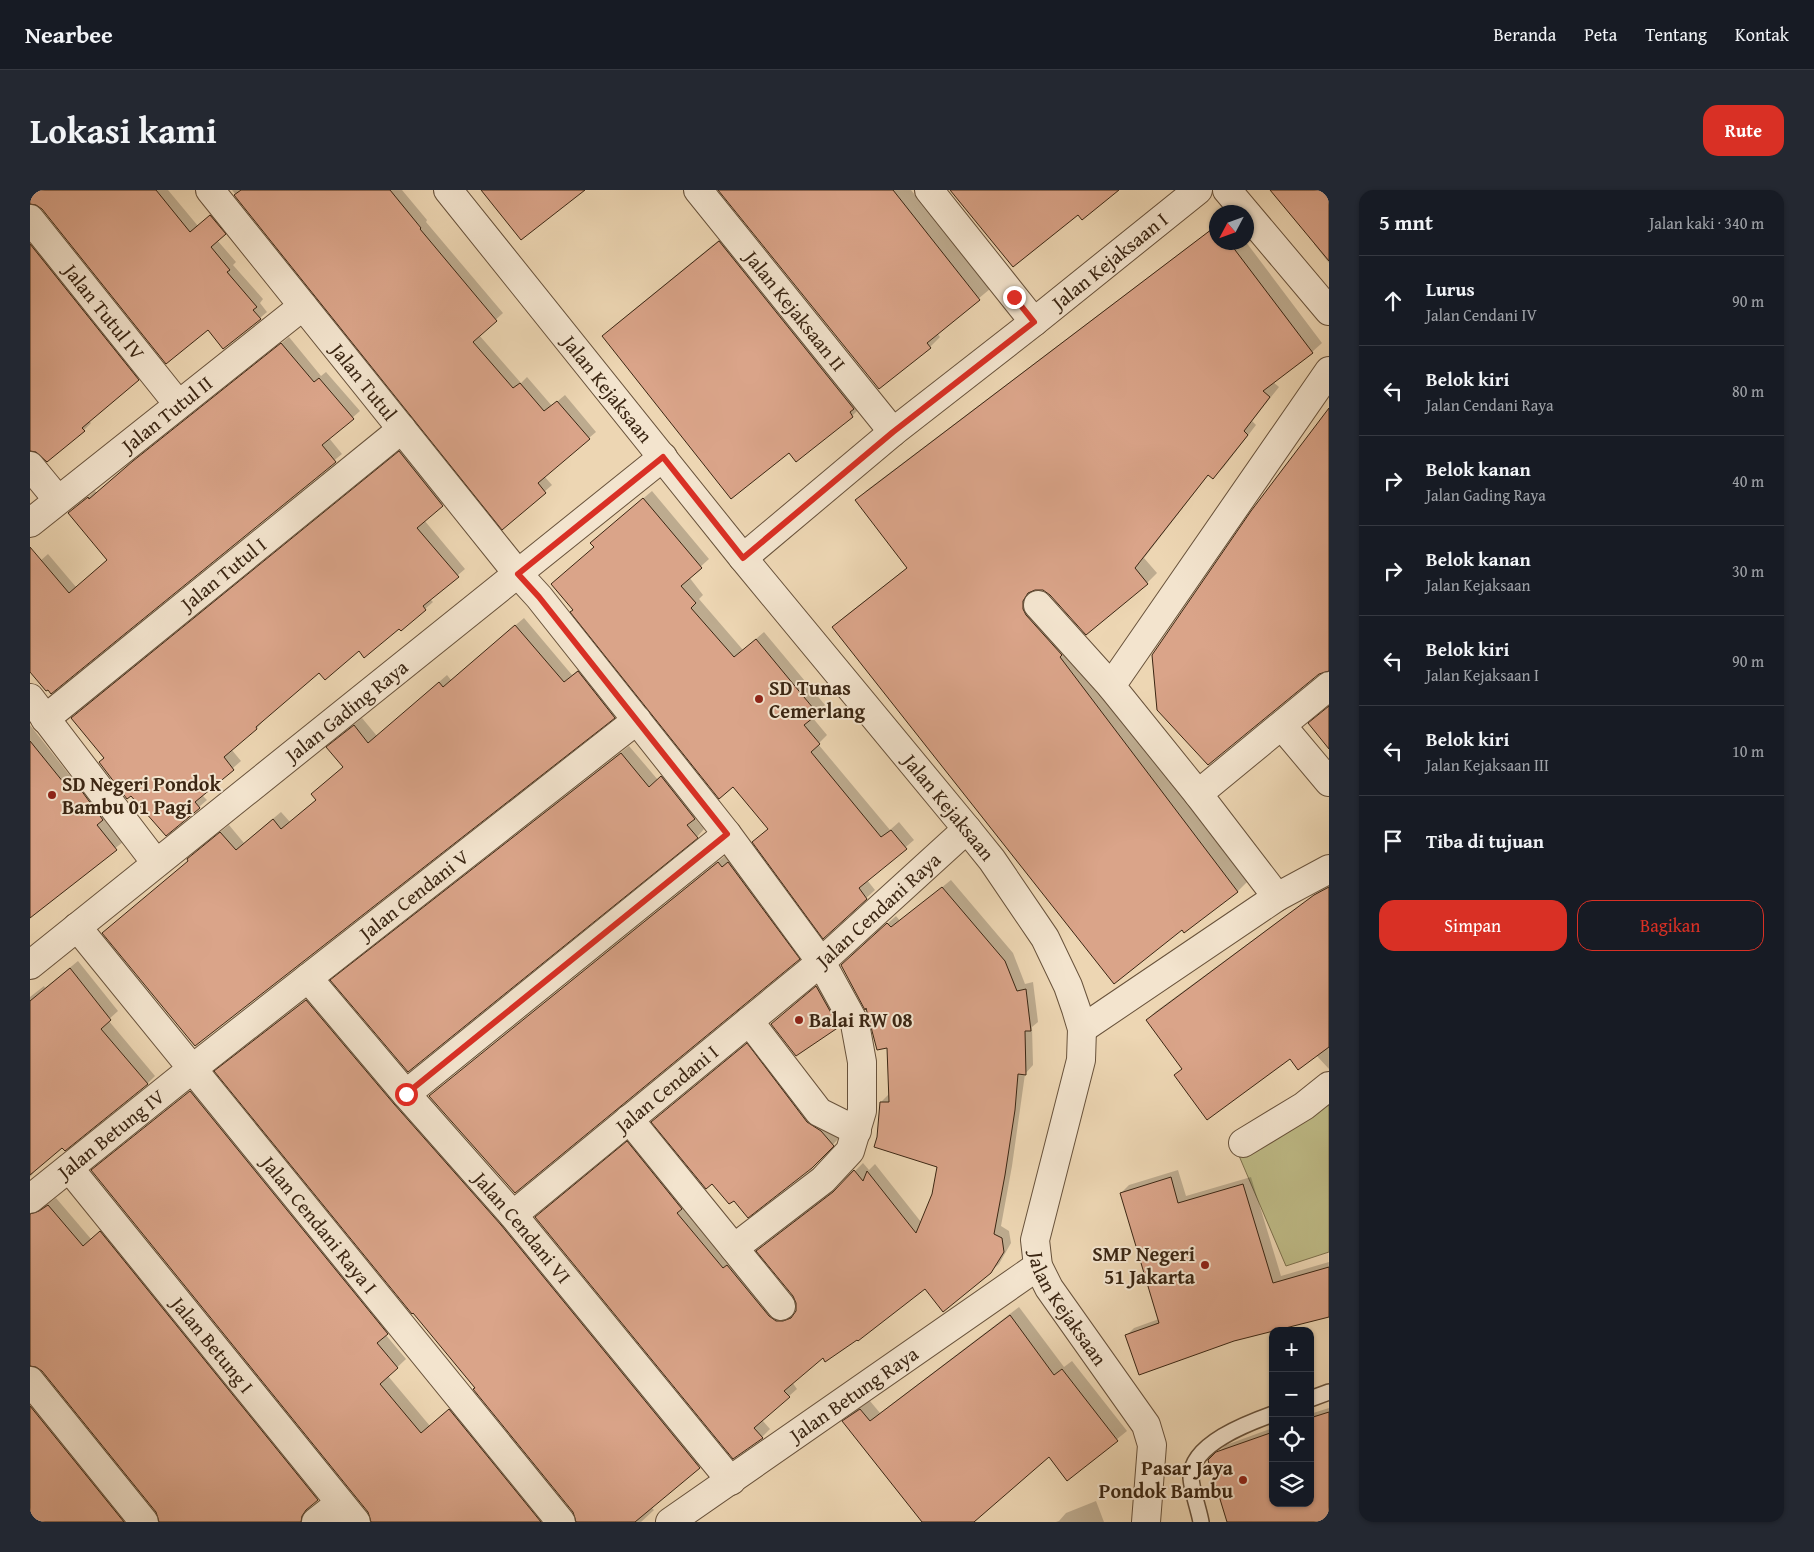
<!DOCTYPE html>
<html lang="id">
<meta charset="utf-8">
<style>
body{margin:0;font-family:"Gentium Book Plus",serif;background:#242831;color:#f1f3f6}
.controls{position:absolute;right:15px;bottom:15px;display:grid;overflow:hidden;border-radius:10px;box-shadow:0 1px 4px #0004}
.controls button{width:45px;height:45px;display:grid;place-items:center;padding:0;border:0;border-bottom:1px solid #363941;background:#171b24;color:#f1f3f6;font:25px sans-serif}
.compass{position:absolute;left:1179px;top:15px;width:45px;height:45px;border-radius:50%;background:#171b24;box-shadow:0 1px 4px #0004;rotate:229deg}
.stop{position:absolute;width:15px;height:15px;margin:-11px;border:4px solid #d93025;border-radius:50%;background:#fff}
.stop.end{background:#d93025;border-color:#fff;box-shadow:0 1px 5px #0008}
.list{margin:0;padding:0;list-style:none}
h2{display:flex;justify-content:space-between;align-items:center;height:65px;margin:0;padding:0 20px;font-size:21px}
h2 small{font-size:16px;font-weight:400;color:#9ea1a6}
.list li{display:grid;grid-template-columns:32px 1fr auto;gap:15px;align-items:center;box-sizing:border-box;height:90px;padding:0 20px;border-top:1px solid #363941}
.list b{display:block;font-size:19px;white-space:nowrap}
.list p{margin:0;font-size:16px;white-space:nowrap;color:#9ea1a6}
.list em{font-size:16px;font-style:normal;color:#9ea1a6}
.actions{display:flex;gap:10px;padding:15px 20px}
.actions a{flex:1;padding:11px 0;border:1px solid #d93025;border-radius:15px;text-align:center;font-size:18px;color:#d93025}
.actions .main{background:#d93025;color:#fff}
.icon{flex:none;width:28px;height:28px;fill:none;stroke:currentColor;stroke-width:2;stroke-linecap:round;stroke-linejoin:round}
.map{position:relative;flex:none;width:1299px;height:1332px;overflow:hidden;border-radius:15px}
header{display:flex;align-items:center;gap:30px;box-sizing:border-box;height:70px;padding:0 25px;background:#171b24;border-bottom:1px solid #363941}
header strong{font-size:24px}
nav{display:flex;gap:28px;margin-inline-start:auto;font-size:18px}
.intro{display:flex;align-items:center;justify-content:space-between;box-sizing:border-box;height:120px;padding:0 30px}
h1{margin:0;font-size:35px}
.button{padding:12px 22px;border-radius:15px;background:#d93025;color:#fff;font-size:18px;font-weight:700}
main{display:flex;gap:30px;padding:0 30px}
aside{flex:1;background:#171b24;border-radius:15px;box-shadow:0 1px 4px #0004}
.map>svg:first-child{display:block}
</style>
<header>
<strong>Nearbee</strong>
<nav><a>Beranda</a><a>Peta</a><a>Tentang</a><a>Kontak</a></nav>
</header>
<div class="intro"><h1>Lokasi kami</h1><a class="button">Rute</a></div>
<main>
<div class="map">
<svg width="1299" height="1332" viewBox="0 0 1299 1332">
<rect width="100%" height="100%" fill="#edd6b3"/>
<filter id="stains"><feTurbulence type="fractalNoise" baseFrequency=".004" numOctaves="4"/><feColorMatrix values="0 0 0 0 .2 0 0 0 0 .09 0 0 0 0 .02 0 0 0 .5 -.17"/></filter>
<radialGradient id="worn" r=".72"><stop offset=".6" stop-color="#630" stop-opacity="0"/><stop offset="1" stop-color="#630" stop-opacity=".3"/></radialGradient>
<!-- green -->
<polygon fill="#bfbc88" stroke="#7d714e" points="1299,915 1299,1062 1256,1076 1204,954"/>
<!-- shadow -->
<g fill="#0003">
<polygon points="0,0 138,0 168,36 188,19 202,37 187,50 206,72 203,75 233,109 230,113 237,122 230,128 178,138 13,18 6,13 0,12"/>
<polygon points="202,0 372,0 397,30 396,32 473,123 449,145 491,193 497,187 522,216 535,205 566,242 514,286 522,295 473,338"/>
<polygon points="690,0 881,0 960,99 907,143 910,147 900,157"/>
<polygon points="1242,0 1299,0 1299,73 1284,54 1285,52"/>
<polygon points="1186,36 1186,52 1216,52 1292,153 1282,162 1243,192 1249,197 1222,231 1226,235 1193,278 1183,287 1179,284 1114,368 1127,383 1117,393 1056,443 1020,404 1014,399 1002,400 1002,408 1217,692 1208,701 1154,741 804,437 814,427 878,377 827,310 837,300"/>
<polygon points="0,39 115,182 59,231 61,233 54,240 6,260 0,260"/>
<polygon points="700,41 833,215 822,226 766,270 759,262 574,146 585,135"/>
<polygon points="259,147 291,186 296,182 330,221 299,248 312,264 21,502 0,480 0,380 18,364 46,397 78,369 39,323 65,301 67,303 111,265"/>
<polygon points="378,255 420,307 394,330 435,379 400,409 403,412 395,419 369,437 289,482 233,529 234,530 227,538 201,559 211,571 172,605 177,610 169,617 76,567 50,520"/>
<polygon points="622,301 679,369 659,387 673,405 669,409 713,460 734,442 795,515 782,527 797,545 788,554 860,640 869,632 884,650 837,690 845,700 794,747 724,652 739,638 703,595 544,420 570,345"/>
<polygon points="494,428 542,485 556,474 592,519 584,527 166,855 159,670 166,661 199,635 214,653 251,622 260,632 287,609 291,596 314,576 306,549 332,528 347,546 417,485 421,490"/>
<polygon points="0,535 45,592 52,586 79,622 73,628 93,652 0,726"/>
<polygon points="599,556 628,590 640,580 672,620 664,627 674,639 667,647 310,783"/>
<polygon points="696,665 776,761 769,768 400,906"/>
<polygon points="921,690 983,763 995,794 1003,792 1008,832 1002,837 1003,875 995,884 982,976 971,1036 979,1041 981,1053 969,1074 960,1082 896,1097 793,1166 762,1192 767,1199 732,1230 740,1239 732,1247 703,1267 514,1019 606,945 754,1123 762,1124 767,1122 768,1113 764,1105 728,1061 736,1053 810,996 833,973 839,980 845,974 891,1032 903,1005 908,976 848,947 851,912 860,903 858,856 837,816 820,767 866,726 870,731"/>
<polygon points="1299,694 1299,879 1286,865 1261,867 1145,885 1153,878 1117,830 1125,822"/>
<polygon points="48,771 88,821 78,830 125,886 117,894 32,957 3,981 4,982 0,987 0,807 14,796 15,798"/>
<polygon points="790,794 812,833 808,836 746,830"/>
<polygon points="284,803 676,1269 621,1317 624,1320 611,1332 547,1332 544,1321 194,874"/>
<polygon points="725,846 811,946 782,977 704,1009 682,992 623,932"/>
<polygon points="169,894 365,1135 355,1144 376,1169 358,1186 400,1236 428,1212 516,1332 342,1332 339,1322 63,980"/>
<polygon points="1148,980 1156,1006 1221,987 1251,1086 1299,1072 1299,1125 1096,1146 1104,1138 1129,1129 1091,1003 1099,995"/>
<polygon points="26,1008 61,1049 79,1034 295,1301 279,1317 278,1326 281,1332 130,1332 127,1322 13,1180 6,1175 0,1175 0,1014 11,1017 19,1013"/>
<polygon points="989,1117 1034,1177 1042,1171 1097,1241 1038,1289 1020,1266 942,1332 894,1332 814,1232 822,1223 840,1211 850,1223"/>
<polygon points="0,1198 108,1332 0,1332"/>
<polygon points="1299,1218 1299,1332 1198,1332 1178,1272 1196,1255 1243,1238 1243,1313 1280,1313 1280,1224"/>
<polygon points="1066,1311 1074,1332 1026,1332 1029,1331 1036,1323"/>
</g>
<!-- building -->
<g fill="#daa489" stroke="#3b2613">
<polygon points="0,0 126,0 160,42 180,25 196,44 181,57 200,80 197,82 227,117 223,120 231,129 193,159 178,140 136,174 12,19 6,15 0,14"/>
<polygon points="211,0 360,0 391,38 390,39 467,131 443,152 483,198 490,193 514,221 527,211 560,249 508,293 516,303 472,340 204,5"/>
<polygon points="451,0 555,0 491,50"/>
<polygon points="688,0 863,0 950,110 897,153 901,158 849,199"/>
<polygon points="920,0 1089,0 1052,30 1048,25 983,77"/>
<polygon points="1240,0 1299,0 1299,71"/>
<polygon points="1186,36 1186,52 1199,52 1283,163 1233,201 1240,207 1214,241 1218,245 1183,289 1178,285 1105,378 1118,394 1056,445 1020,405 1013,400 1005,400 998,403 993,411 993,419 996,425 1032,465 1030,467 1208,702 1154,743 1152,740 1084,794 802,437 877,378 825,310"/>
<polygon points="689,51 824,219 820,222 823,227 766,272 759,263 701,309 572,146"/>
<polygon points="0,54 109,190 52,238 55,241 17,272 6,262 0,261"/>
<polygon points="251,153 284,192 289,188 324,229 292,255 306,272 21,504 18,500 16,501 0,482 0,357 39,403 77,370 38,323 58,307 59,309 103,271"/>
<polygon points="1299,218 1299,481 1289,484 1178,575 1127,520 1122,465 1221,321"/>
<polygon points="369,261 413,316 387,338 429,387 393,416 396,420 371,441 369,439 334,468 329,461 295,490 289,483 226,537 227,539 194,567 204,580 165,612 170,618 136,646 101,606 97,609 69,572 74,568 41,528"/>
<polygon points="613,308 672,378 651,396 666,413 661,418 704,467 726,449 788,524 774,535 790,554 781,562 851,647 861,640 877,659 829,698 837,709 793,749 722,652 738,639 703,597 689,609 540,422 543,420 521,394 564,357 560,353"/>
<polygon points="485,435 534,492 548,481 585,528 165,856 72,743 158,671 157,669 190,642 206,660 243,629 251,639 286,610 281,604 313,577 296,557 324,535 338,553 409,492 413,497"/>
<polygon points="1299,516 1299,559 1278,533"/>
<polygon points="0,551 38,598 45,592 73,630 67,635 87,660 0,728"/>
<polygon points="591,563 619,597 631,586 665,629 657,635 668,648 378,882 300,790"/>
<polygon points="688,672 692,677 698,672 770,769 485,1003 399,906"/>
<polygon points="912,697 975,771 987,801 996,799 1001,841 995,841 996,885 988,884 985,920 975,985 964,1044 972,1048 974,1062 961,1083 913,1122 895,1099 828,1151 827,1150 795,1172 793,1168 754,1201 760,1207 724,1238 733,1248 703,1269 505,1027 597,951 652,1019 647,1023 693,1078 697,1075 739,1126 746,1131 753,1131 761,1128 766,1121 766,1113 763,1106 726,1061 803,1002 824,980 833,991 837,981 886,1043 902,1004 907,977 844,957 847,947 850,912 859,912 857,858 847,860 836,818 835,820 811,775 857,733 861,737"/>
<polygon points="1299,697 1299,857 1268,880 1260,869 1177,930 1144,885 1152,879 1116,830 1284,705"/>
<polygon points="40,778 81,830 71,839 118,894 35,961 32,958 0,985 0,811"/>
<polygon points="786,796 809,837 766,866 741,834"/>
<polygon points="276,810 364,914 471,1035 670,1278 605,1332 546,1332 543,1322 443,1199 445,1198 383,1123 382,1124 184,881"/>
<polygon points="717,853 777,932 791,941 804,956 782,978 718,1028 704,1011 699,1014 682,994 676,999 621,932"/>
<polygon points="160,901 358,1144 347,1153 368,1178 350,1194 391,1243 419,1219 511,1332 341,1332 338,1322 61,980"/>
<polygon points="1141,987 1148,1013 1213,994 1243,1093 1299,1077 1299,1127 1204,1151 1109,1185 1095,1145 1129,1133 1090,1003"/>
<polygon points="18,1015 53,1056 70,1041 288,1310 276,1320 272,1326 271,1332 129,1332 126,1322 12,1181 6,1177 0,1176 0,1024 9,1021"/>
<polygon points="980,1125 1024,1185 1032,1179 1088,1251 1037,1291 1019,1267 944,1332 892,1332 812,1231 830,1219 840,1231"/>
<polygon points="0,1216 94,1332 0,1332"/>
<polygon points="1299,1222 1299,1332 1197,1332 1178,1270 1186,1262 1243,1242 1243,1313 1280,1313 1280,1228"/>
</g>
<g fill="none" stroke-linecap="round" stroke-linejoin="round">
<!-- service casing -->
<g stroke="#68523b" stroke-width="18">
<g id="service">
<polyline points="1280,1209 1299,1202"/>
<path d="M 1171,1332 C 1169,1320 1161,1298 1161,1287 C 1161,1254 1218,1233 1243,1224"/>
</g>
</g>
<!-- minor casing -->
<g stroke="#68523b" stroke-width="30">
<g id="minor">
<path id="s1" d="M 180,0 L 488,384 L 509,407 L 697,644 L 791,772 L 825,834 L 832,872 L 832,921 L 820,961 L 793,990 L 704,1058"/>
<path id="s2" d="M 668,0 L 863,242"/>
<polyline points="899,0 1004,132"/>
<polyline points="1197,0 1299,121"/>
<path id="s3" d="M 0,29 L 148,214"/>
<polyline points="0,276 28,310"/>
<path id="s4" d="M 0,333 L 273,116"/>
<path id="s5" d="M 713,368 L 863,242 L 1004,132 L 1168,0"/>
<polyline points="1008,415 1081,496"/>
<polyline points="0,508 126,673"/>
<path id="s6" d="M 15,529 L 372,239"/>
<polyline points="1252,536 1299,592"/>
<polyline points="1168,604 1299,496"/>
<polyline points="1247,707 1168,604 1081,496 1299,181"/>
<path id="s7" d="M 47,737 L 531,1332"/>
<path id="s8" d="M 0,775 L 633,267"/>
<path id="s9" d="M 278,788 L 376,904 L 483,1025 L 701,1291"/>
<polyline points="719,831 789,922 827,941"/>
<polyline points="1052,839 1247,707 1299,679"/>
<polyline points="376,904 697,644"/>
<polyline points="599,929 751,1116"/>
<polyline points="1213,953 1274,916 1299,896"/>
<path id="s10" d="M 39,978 L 326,1332"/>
<path id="s11" d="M 0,1009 L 162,879 L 607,530"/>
<path id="s12" d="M 483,1025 L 791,772 L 937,639"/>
<polyline points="0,1191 114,1332"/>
<polyline points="286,1332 310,1313"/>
<path id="s13" d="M 640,1332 L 1008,1076"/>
</g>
</g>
<!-- tertiary casing -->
<g stroke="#68523b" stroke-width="30">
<g id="tertiary">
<path id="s14" d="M 418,0 L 713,368 L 937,639 L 962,670 L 1015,748 L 1038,796 L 1046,819 L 1052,839 L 1051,870 L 1005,1050 L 1008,1076 L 1019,1098 L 1116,1235 L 1122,1255 L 1116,1332"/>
</g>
</g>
<!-- service -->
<use href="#service" stroke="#f3e4ce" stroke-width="15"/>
<!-- minor -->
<use href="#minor" stroke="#f3e4ce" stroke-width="28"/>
<!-- tertiary -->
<use href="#tertiary" stroke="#f3e4ce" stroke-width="28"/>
</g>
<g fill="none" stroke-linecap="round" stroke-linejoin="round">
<!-- route -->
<polyline stroke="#d93025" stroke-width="6" points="376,904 697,644 509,407 488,384 633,267 713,368 863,242 1004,132 984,107"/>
</g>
<!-- markers -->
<g fill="#8f2418" stroke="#f3e4ce" stroke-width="2">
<circle cx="729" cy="509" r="5"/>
<circle cx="22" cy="605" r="5"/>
<circle cx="769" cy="830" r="5"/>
<circle cx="1175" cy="1075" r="5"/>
<circle cx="1213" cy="1290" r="5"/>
</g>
<g text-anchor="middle" stroke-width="4" stroke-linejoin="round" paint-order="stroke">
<!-- street labels -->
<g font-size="20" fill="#3b2613" stroke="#f3e4ce">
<text dy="7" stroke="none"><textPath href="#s5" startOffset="472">Jalan Kejaksaan I</textPath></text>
<text dy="7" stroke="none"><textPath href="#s2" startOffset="155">Jalan Kejaksaan II</textPath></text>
<text dy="7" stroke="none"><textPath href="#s3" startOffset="119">Jalan Tutul IV</textPath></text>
<text dy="7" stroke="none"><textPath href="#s1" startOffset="246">Jalan Tutul</textPath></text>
<text dy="7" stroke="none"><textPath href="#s14" startOffset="255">Jalan Kejaksaan</textPath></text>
<text dy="7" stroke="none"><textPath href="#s4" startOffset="175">Jalan Tutul II</textPath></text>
<text dy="7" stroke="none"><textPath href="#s6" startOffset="230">Jalan Tutul I</textPath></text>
<text dy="7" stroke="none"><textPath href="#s8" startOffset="406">Jalan Gading Raya</textPath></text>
<text dy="7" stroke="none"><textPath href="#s14" startOffset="795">Jalan Kejaksaan</textPath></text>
<text dy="7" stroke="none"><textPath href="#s11" startOffset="490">Jalan Cendani V</textPath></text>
<text dy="7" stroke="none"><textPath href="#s12" startOffset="476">Jalan Cendani Raya</textPath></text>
<text dy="7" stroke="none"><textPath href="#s12" startOffset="199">Jalan Cendani I</textPath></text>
<text dy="7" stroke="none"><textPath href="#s11" startOffset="104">Jalan Betung IV</textPath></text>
<text dy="7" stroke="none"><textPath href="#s7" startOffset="384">Jalan Cendani Raya I</textPath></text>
<text dy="7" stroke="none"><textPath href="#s9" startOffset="329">Jalan Cendani VI</textPath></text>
<text dy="7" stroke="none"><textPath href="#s14" startOffset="1350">Jalan Kejaksaan</textPath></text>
<text dy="7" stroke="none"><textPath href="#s10" startOffset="228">Jalan Betung I</textPath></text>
<text dy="7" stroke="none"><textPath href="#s13" startOffset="224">Jalan Betung Raya</textPath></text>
</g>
<!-- poi labels -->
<g font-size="20" font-weight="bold" fill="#3b2613" stroke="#f3e4ce" text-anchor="start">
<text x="739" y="505">SD Tunas<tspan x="739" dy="23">Cemerlang</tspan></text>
<text x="32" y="601">SD Negeri Pondok<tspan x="32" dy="23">Bambu 01 Pagi</tspan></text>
<text x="779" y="837">Balai RW 08</text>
<text x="1165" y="1071" text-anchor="end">SMP Negeri<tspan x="1165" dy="23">51 Jakarta</tspan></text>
<text x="1203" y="1285" text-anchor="end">Pasar Jaya<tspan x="1203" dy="23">Pondok Bambu</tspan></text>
</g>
</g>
<rect width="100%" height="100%" filter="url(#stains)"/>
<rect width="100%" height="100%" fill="url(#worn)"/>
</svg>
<div class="controls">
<button>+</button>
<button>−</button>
<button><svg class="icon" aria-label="locate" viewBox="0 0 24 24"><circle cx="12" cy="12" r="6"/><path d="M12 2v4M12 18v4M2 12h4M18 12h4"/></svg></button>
<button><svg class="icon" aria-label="layers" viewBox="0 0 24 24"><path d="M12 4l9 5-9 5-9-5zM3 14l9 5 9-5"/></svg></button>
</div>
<svg class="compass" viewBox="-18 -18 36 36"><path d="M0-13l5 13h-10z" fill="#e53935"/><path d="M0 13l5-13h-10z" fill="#9ea1a6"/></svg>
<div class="stop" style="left:376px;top:904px"></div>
<div class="stop end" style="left:984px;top:107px"></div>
</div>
<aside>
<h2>5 mnt<small>Jalan kaki · 340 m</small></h2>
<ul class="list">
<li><svg class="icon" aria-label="ahead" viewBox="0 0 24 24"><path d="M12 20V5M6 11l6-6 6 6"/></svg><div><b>Lurus</b><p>Jalan Cendani IV</p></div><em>90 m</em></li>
<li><svg class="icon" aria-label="left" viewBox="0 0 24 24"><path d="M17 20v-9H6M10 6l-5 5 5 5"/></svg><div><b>Belok kiri</b><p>Jalan Cendani Raya</p></div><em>80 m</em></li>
<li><svg class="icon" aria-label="right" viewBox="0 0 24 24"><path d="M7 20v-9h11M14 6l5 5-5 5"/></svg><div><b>Belok kanan</b><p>Jalan Gading Raya</p></div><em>40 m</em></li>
<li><svg class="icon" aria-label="right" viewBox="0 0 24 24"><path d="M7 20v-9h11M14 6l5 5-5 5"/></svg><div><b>Belok kanan</b><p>Jalan Kejaksaan</p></div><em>30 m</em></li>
<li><svg class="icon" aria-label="left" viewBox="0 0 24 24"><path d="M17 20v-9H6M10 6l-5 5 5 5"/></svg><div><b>Belok kiri</b><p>Jalan Kejaksaan I</p></div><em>90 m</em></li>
<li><svg class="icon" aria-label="left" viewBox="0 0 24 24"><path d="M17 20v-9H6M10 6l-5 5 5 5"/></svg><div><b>Belok kiri</b><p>Jalan Kejaksaan III</p></div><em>10 m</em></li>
<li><svg class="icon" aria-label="arrive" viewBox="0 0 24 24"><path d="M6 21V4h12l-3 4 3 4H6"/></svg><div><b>Tiba di tujuan</b></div></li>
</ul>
<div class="actions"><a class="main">Simpan</a><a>Bagikan</a></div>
</aside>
</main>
